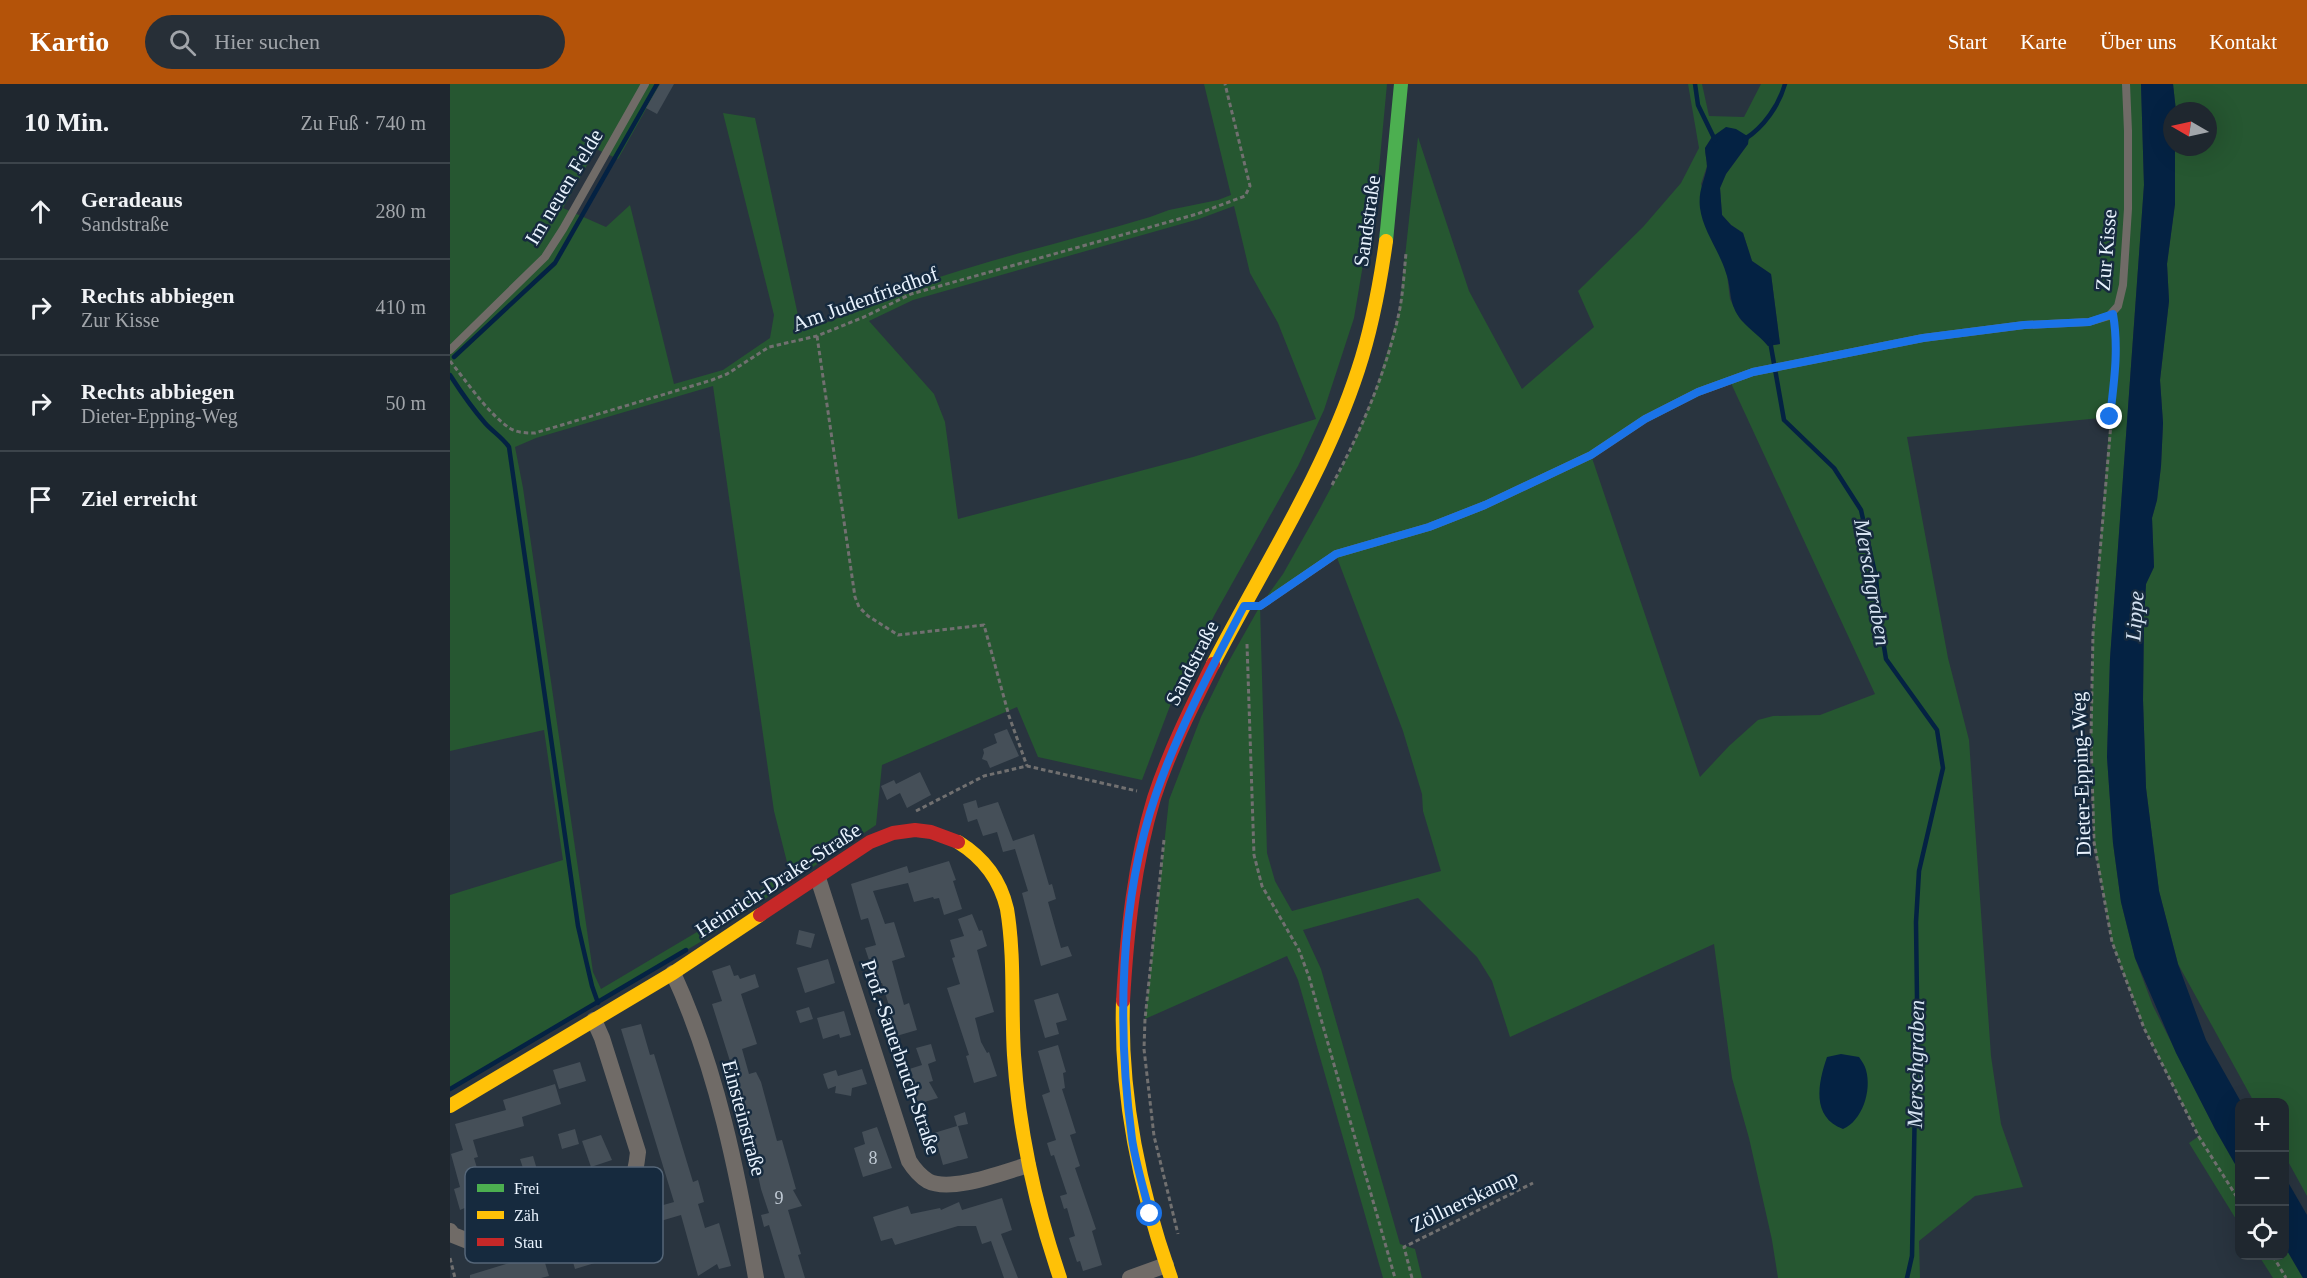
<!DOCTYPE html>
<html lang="de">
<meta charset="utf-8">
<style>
body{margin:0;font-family:"Times New Roman",serif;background:#272f37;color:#f1f3f6}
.controls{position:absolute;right:18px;bottom:18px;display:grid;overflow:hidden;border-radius:12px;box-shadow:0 6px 24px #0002}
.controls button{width:54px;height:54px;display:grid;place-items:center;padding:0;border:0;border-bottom:2px solid #3c444b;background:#1f272f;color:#f1f3f6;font:30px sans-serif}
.compass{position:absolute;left:1713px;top:18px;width:54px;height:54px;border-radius:50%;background:#1f272f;box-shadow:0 6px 24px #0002;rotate:279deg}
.stop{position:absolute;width:18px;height:18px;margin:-14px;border:4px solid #1a73e8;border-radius:50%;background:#fff}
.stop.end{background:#1a73e8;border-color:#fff;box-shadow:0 2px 6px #0008}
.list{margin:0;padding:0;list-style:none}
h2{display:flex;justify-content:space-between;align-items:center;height:78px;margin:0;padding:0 24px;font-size:26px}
h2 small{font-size:20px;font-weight:400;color:#a1a5aa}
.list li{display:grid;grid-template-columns:39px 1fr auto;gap:18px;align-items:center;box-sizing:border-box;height:96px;padding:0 24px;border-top:2px solid #3c444b}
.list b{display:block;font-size:22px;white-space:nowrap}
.list p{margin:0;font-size:20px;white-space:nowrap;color:#a1a5aa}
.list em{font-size:20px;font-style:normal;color:#a1a5aa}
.icon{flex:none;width:33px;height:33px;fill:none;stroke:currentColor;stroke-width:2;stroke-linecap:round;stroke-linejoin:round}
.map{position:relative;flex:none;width:1857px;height:1194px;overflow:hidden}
header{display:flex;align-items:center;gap:36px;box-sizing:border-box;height:84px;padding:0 30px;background:#b45309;color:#fff}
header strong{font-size:28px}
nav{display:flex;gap:33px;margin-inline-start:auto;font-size:21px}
.search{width:420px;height:54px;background:#272f37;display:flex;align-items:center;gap:15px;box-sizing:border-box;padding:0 21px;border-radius:33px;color:#a1a5aa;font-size:22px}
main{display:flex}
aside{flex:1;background:#1f272f}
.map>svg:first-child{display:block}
</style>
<header>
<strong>Kartio</strong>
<div class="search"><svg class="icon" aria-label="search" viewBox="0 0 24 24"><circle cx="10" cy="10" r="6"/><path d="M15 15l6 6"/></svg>Hier suchen</div>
<nav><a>Start</a><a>Karte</a><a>Über uns</a><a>Kontakt</a></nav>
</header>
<main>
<aside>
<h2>10 Min.<small>Zu Fuß · 740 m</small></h2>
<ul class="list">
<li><svg class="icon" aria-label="ahead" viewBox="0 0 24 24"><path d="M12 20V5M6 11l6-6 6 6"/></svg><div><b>Geradeaus</b><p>Sandstraße</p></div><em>280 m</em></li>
<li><svg class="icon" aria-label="right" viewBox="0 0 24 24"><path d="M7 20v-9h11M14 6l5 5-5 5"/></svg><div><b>Rechts abbiegen</b><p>Zur Kisse</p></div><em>410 m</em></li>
<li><svg class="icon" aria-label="right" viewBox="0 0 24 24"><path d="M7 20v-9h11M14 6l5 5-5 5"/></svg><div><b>Rechts abbiegen</b><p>Dieter-Epping-Weg</p></div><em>50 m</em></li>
<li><svg class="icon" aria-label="arrive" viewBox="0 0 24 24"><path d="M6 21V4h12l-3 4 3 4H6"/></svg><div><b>Ziel erreicht</b></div></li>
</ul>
</aside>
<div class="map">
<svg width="1857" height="1194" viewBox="0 0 1857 1194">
<rect width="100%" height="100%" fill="#29343f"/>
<!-- green -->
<g fill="#265731" fill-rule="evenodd">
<path d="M 0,0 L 210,0 L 168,75 L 146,65 L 113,124 L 156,143 L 180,121 L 224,300 L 273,286 L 320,254 L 324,231 L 273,29 L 305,34 L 351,245 C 390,238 422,217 458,204 C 537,175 620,157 700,133 L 719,126 L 768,116 L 781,111 L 754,0 L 937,0 L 929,85 L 904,234 L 874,326 L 848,382 L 765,530 L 726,606 L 692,696 L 588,673 L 567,623 L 432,681 L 426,741 L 252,857 L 0,1005 L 0,811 L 113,776 L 94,646 L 0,667 ZM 784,122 L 800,189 L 828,239 L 866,335 L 743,373 L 508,435 L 495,338 L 484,310 L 419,237 L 463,216 L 749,135 ZM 263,302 L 324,727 L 339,786 L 247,848 L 151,905 L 143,888 L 73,404 L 65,363 L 86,354 Z"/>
<path d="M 1238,0 L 1252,0 L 1259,32 L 1294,33 L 1311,0 L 1691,0 L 1694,101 L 1660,575 L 1657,673 L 1663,759 L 1671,818 L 1685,874 L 1703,922 L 1765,1045 L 1789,1087 L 1789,1140 L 1739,1059 L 1749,1052 L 1694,944 L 1662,858 L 1644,758 L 1641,653 L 1643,550 L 1660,333 L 1457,353 L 1498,574 L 1519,656 L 1541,972 L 1551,1040 L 1573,1103 L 1525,1112 L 1469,1157 L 1470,1194 L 1328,1194 L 1322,1156 L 1299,1054 L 1282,994 L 1264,860 L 1060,953 L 1042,897 L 1027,873 L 968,814 L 853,846 L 871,885 L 950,1160 L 965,1165 L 972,1194 L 933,1194 L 848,896 L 837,872 L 695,935 L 719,716 L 751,633 L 775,584 L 810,522 L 833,490 L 869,426 L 900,368 L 926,305 L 949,228 L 968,53 L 1019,207 L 1072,305 L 1144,243 L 1128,207 L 1193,143 L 1231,99 L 1249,64 ZM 1262,53 L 1298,60 L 1276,90 L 1270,104 L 1272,131 L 1281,141 L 1293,149 L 1302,177 L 1321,190 L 1330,260 L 1318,262 L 1309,251 L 1290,235 L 1280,215 L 1277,191 L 1251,100 L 1257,82 L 1255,64 ZM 1280,297 L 1425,610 L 1370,631 L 1323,632 L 1308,636 L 1279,662 L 1250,693 L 1141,371 L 1248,308 ZM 886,471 L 953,647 L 972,710 L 973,727 L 991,787 L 842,827 L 825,797 L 817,769 L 810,522 Z"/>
<polygon points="1723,0 1857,0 1857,1112 1835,1072 1834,1018 1804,1018 1728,880 1709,807 1696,704 1693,616 1694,532 1696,500 1704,483 1702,434 1707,416 1711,382 1713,339 1710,296 1719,217 1717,180 1725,120 1725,63 1758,63 1758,27 1726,27"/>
<polygon points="1835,1163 1853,1194 1823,1194 1809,1172 1834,1172"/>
</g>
<!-- water -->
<g fill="#042243">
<polygon points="1691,0 1723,0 1726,27 1722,27 1722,63 1725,63 1725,120 1717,180 1719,217 1710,296 1713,339 1711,382 1707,416 1702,434 1704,483 1696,500 1694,532 1693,616 1696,704 1709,807 1728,880 1756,956 1791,1018 1789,1087 1765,1045 1726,969 1685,874 1671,818 1663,759 1657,673 1660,575 1694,101"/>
<path d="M 1276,43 L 1286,45 L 1299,53 L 1298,60 L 1276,90 L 1270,104 L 1272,131 L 1281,141 L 1293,149 L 1302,177 L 1321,190 L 1330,260 L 1318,262 C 1309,251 1296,243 1289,233 C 1278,217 1282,205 1276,189 C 1269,166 1253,147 1250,124 C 1248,107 1254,98 1257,83 C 1257,77 1255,70 1255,64 L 1262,53 Z"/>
<path d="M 1391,970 L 1409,973 C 1412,977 1415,982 1416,986 C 1422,1007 1412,1037 1393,1045 C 1361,1033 1368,999 1377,973 Z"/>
<polygon points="1835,1093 1857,1131 1857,1194 1853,1194 1835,1163"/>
</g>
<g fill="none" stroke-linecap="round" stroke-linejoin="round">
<!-- stream -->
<g stroke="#042243" stroke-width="4.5">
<polyline points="1245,0 1248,21 1265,56"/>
<path d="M 1295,55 C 1314,43 1329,21 1335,0"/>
<polyline points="1320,257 1334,336 1384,384 1411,426 1426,494 1430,538 1436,575 1487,646 1493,684 1469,787 1466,838 1467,915 1462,1172 1457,1194"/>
<polyline points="4,273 105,179 207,0"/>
<path d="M 0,291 C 11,308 22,324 35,339 C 43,348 52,353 59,363 L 128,842 L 142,902 L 148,919"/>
<polyline points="0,1005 236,866"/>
</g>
</g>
<!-- building -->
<g fill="#454f58">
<polygon points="210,0 224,0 207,30 196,24"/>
<polygon points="557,645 569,672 540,684 537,677 532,675 534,669 533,665 547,659 544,650"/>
<polygon points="470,688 481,711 457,724 450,709 437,716 431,702 444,696 446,700"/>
<polygon points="526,716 528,724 548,718 563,757 584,750 599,801 602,800 606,815 598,818 611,864 618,862 622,872 591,882 572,809 578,807 565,765 553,768 547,748 533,752 527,735 518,738 513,720"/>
<polygon points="499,777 506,796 503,797 512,825 494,831 489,814 484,815 483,813 464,818 458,799 423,807 435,840 444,838 455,873 442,877 454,921 459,919 467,946 443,953 435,927 440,925 432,899 427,900 415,864 426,861 418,834 411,836 401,800 457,782 459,789"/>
<polygon points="522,830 529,847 532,846 537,862 527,866 544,928 525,934 531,958 537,969 539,968 547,992 524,999 516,972 519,971 497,904 510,900 502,874 505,873 500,856 514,852 508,835"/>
<polygon points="349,846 365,850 361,864 346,860"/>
<polygon points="378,875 385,899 355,909 347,884"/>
<polygon points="280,881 284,892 288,891 290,895 305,890 309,903 291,910 307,960 292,965 299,990 306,988 311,998 327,1057 332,1056 346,1105 343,1106 352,1122 338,1126 351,1170 348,1171 355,1194 335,1194 319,1141 314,1143 311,1131 319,1129 311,1105 290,1009 262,920 272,917 262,887"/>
<polygon points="608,909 617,936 606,939 609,950 595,954 584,916"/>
<polygon points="359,923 363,935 350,939 346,927"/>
<polygon points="394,927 401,951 390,954 389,950 373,955 367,934"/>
<polygon points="191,940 200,971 204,970 243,1098 248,1096 254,1118 248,1120 255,1144 269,1139 281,1182 269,1185 267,1180 248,1192 231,1131 197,1141 201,1156 169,1165 171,1171 125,1185 118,1161 170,1145 169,1141 194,1133 192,1127 224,1118 171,945"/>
<polygon points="481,960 486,977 478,980 483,997 479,998 488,1014 464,1021 453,987 472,981 466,964"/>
<polygon points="608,961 616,988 613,989 615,1004 612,1005 626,1049 620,1051 630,1082 625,1084 646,1145 642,1147 652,1181 633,1187 630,1177 627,1178 619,1154 625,1152 617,1124 614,1125 610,1112 617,1110 604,1071 601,1072 597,1059 606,1056 592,1011 600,1008 588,967"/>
<polygon points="130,978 136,997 109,1005 103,986"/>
<polygon points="412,985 417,1000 402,1004 401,1012 385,1009 386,1002 378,1005 373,990 386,986 388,992"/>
<polygon points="105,1000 111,1020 72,1033 74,1042 23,1056 28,1073 24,1074 27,1084 20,1086 36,1132 24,1136 17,1123 10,1126 4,1105 10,1103 1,1070 13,1066 5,1040 56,1026 53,1016"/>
<polygon points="515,1028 518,1040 508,1042 518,1074 493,1081 484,1049 507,1042 504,1032"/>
<polygon points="427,1043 442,1084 413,1093 404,1064 415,1060 412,1048"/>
<polygon points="125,1045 129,1060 112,1065 108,1050"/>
<polygon points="151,1051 162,1076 141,1083 132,1057"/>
<polygon points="83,1072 88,1089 109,1083 117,1109 104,1114 105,1117 75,1126 65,1096 76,1093 70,1075"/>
<polygon points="552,1114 562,1146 551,1150 568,1194 554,1194 541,1157 532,1160 526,1142 508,1142 445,1161 442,1154 431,1157 423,1133 458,1122 461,1130 490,1124 491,1126 509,1118 512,1126"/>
<polygon points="92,1169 99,1192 91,1194 20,1194 20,1191"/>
</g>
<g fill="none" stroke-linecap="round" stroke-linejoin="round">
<!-- path -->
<g stroke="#717070" stroke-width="3" stroke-dasharray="4.5 3" stroke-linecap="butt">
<polyline points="1665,241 1667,269 1643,550 1641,653 1644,758 1662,858 1694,944 1749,1053 1790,1118"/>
<polyline points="367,252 405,513 409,523 418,532 448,551 534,541 559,632 577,682"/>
<path d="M 0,277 C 17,298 39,331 61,345 C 69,349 77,349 85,349 L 262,296 L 277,290 L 319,263 L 367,252 L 414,233 L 461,210 L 747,130 L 795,112 L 800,102 L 775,0"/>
<path d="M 882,401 C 911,347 936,289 949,229 C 953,210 954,189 956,169"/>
<polyline points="797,560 804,771 812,802 849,866 859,893 945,1194"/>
<polyline points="466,727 534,692 577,682 687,707"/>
<polyline points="714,756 695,935 694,965 704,1052 728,1150"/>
<polyline points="1823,1172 1836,1194"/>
<polyline points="0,1174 5,1194"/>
<polyline points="962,1194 954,1163 1083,1099"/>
</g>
<!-- lane -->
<g stroke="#706b67" stroke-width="8">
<polyline points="0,266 95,173 113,145 195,0"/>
<polyline points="797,522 810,522 886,470 979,443 1035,421 1141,371 1195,335 1248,308 1303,288 1473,254 1574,241 1639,238 1659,232 1668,222 1673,201 1678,125 1678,47 1676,0"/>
</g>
<!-- street -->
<g stroke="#706b67" stroke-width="16">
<path d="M 368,794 L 459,1077 C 464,1085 470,1092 478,1097 C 501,1109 553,1088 578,1081"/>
<path d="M 223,889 C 267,984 288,1091 306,1194"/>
<path d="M 0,1147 L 3,1151 L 18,1157 L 40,1159 L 155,1126 C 180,1110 185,1097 188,1068 L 152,954 L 144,936"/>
<polyline points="680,1194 716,1181"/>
</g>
<!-- fast -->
<polyline stroke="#4caf50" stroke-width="14" points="936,157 951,0"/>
<!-- slow -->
<g stroke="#ffc107" stroke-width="14">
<path d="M 763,580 C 813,483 874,390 908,286 C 922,244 930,200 936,157"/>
<path d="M 508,758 C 534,774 550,795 557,825 C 565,873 561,923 564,971 C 569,1048 585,1121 610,1194"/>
<path d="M 673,917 C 670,1013 689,1104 721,1194"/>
<polyline points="0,1022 223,889 310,831"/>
</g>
<!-- jam -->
<g stroke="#c62828" stroke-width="14">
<polyline points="310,831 420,758 443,749 465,746 481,748 508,758"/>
<path d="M 673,917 C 677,848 684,780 704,714 C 719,668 741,624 763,580"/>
</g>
</g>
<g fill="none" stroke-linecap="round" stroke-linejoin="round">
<!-- route -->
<path stroke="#1a73e8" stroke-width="8" d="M 700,1130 C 694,1106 686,1081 682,1055 C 667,945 669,817 706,710 C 729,644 762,583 794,522 L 810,522 L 886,470 L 979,443 L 1035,421 L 1141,371 L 1195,335 L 1248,308 L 1303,288 L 1473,254 L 1574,241 L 1639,238 L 1663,230 C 1669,265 1664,298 1660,333"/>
</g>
<g text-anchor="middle" stroke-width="5" stroke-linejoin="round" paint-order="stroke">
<!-- number labels -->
<g font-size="18" fill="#c0cad4">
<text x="423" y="1080">8</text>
<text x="329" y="1120">9</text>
</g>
<!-- street labels -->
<g font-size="21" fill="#e9f3fe" stroke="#162a3e">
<text transform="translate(114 103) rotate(-59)" y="7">Im neuen Felde</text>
<text transform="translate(917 137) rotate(-82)" y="7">Sandstraße</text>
<text transform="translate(1656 166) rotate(-85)" y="7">Zur Kisse</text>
<text transform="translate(415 215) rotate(-20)" y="7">Am Judenfriedhof</text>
<text transform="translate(742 579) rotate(-63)" y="7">Sandstraße</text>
<text transform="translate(1631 690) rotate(-92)" y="7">Dieter-Epping-Weg</text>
<text transform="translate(328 796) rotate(-33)" y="7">Heinrich-Drake-Straße</text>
<text transform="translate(451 973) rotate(71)" y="7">Prof.-Sauerbruch-Straße</text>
<text transform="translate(294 1034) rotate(75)" y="7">Einsteinstraße</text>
<text transform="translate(1014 1117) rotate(-26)" y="7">Zöllnerskamp</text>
</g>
<!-- water labels -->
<g font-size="22" font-style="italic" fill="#d5e2f1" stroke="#162a3e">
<text transform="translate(1423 498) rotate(80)" y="8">Merschgraben</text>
<text transform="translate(1684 532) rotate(-86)" y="8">Lippe</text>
<text transform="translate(1465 980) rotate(-89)" y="8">Merschgraben</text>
</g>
</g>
<!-- legend -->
<rect x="15" y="1083" width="198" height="96" rx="9" fill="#162a3e" stroke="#556678" stroke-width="1.5"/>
<rect x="27" y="1100" width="27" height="8" fill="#4caf50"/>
<rect x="27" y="1127" width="27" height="8" fill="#ffc107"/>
<rect x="27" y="1154" width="27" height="8" fill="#c62828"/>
<g font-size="16" fill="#e9f3fe">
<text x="64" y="1110">Frei</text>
<text x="64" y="1137">Zäh</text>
<text x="64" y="1164">Stau</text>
</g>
</svg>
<div class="controls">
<button>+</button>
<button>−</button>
<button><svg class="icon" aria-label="locate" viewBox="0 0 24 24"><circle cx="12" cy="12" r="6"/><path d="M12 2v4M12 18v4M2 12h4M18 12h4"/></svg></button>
</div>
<svg class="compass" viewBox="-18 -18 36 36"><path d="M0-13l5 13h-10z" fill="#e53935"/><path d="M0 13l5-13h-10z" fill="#a1a5aa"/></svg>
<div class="stop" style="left:700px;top:1130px"></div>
<div class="stop end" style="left:1660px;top:333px"></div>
</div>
</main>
